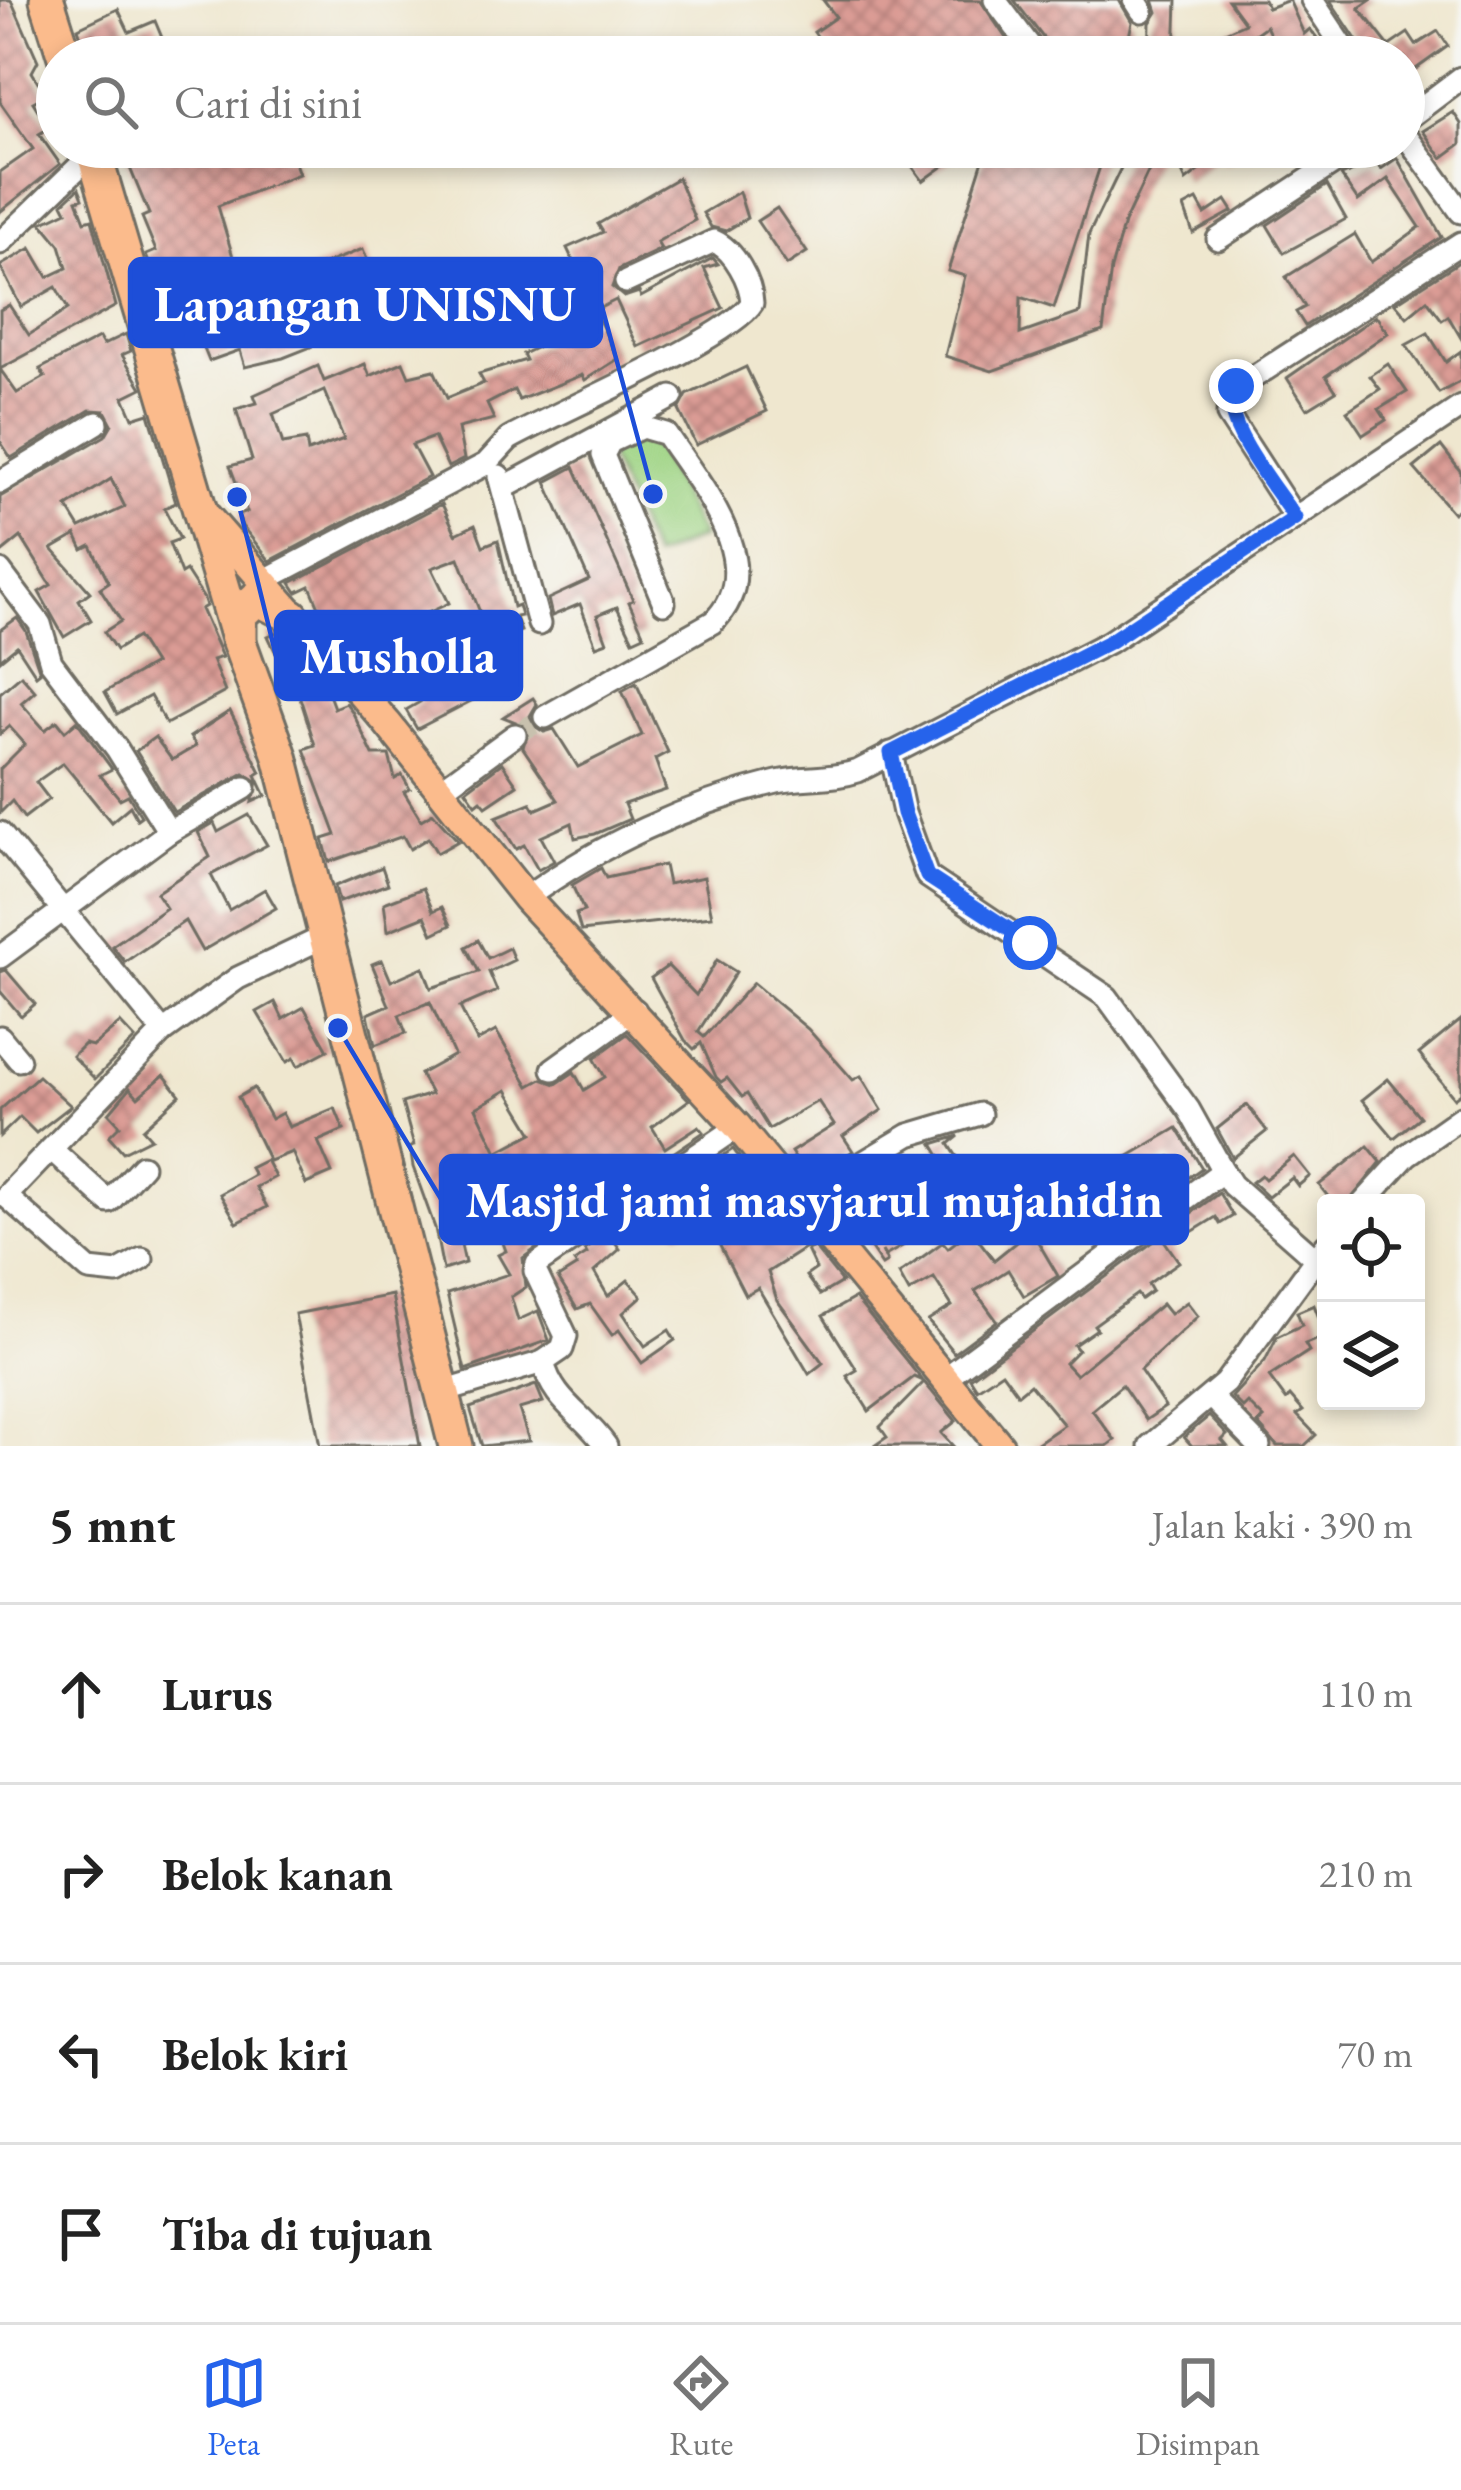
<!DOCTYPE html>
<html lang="id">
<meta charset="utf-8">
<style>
body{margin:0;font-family:"EB Garamond",serif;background:#f2f2f2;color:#222}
.controls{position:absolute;right:36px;bottom:36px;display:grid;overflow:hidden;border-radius:12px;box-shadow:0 6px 18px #0003}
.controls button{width:108px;height:108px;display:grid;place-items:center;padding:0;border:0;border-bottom:3px solid #e0e0e0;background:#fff;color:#222;font:60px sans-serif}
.stop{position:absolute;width:36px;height:36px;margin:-27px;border:9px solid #2563eb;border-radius:50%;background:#fff}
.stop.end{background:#2563eb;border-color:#fff;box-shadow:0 3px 12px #0008}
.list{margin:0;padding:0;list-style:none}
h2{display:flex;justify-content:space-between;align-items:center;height:156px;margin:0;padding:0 48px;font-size:51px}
h2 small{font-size:39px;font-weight:400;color:#767676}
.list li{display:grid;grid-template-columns:78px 1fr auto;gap:36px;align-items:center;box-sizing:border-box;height:180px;padding:0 48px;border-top:3px solid #e0e0e0}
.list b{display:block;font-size:45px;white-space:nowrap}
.list em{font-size:39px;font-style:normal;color:#767676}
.icon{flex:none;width:66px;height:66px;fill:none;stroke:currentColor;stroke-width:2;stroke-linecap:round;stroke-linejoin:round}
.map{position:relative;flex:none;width:1461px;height:1446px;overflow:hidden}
.search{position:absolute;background:#fff;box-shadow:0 6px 18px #0003;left:36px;right:36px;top:36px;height:132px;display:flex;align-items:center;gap:30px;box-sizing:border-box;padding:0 42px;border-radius:66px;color:#767676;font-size:45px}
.sheet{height:876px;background:#fff}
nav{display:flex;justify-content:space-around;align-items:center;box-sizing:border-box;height:168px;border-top:3px solid #e0e0e0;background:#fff;font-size:33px;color:#767676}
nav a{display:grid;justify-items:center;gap:6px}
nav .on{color:#2563eb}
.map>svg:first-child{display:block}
</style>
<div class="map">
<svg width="1461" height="1446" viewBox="0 0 1461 1446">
<defs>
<pattern id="building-cross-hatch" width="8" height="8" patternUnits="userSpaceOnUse" patternTransform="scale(3)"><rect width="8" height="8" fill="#db9c95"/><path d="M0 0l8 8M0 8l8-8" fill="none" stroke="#b27f7a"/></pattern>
</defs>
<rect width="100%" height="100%" fill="#f6f6f2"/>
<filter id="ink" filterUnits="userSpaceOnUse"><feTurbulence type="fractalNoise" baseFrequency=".00833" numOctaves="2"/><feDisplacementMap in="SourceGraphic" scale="24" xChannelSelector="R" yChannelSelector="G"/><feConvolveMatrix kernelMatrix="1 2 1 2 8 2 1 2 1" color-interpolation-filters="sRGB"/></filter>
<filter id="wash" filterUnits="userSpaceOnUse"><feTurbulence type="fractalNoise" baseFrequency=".004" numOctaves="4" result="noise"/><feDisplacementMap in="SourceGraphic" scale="48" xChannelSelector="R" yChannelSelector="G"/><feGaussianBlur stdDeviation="2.7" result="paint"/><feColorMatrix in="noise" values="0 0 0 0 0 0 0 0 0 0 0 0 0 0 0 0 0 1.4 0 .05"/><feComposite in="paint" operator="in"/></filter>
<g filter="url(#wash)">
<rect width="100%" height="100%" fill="#efe7cf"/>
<!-- garden -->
<polygon fill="#9fd484" stroke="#658058" stroke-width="3" points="648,429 702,537 653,558 606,451"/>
<g id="blocks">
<!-- building -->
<g fill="url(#building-cross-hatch)" fill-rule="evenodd">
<polygon points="0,0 11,0 38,61 32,72 46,95 33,102 49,128 39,134 60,164 0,212 0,172 33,149 0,102"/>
<polygon points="823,0 980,0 1016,53 832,57 814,32 836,17"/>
<polygon points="1014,0 1119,0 1132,22 1125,57 1058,57"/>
<polygon points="1153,0 1177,0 1175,57 1149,57 1150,23 1157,12"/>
<polygon points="1228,0 1264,0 1268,8 1289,0 1304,34 1310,29 1332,57 1281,57 1266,26 1241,44 1248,57 1191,57 1220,44 1216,36 1245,23"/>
<polygon points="1330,0 1371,0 1359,8 1389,46 1408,33 1416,45 1438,31 1448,46 1413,71 1404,57 1368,57"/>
<polygon points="118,9 129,32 155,21 170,57 88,57 78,28"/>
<polygon points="1453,112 1461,124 1461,144 1442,158 1423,131"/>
<polygon points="138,147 277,147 282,158 292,155 299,174 218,206 236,267 247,263 253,278 261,275 265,287 363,249 383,301 305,331 311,347 283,358 245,367 240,350 209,361 193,321 174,328 146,255 156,251 142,217 149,214 123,151"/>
<polygon points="898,147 970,147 923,181"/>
<polygon points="987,147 1071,147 1103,157 1054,308 1021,297 1020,334 1080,313 1089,234 1131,147 1160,147 1124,223 1111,269 1103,331 992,371 945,356 965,276 948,271"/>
<polygon points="1196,147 1258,147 1225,163 1220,155 1186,181 1175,157"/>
<polygon points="1397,158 1442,237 1305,326 1296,312 1305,307 1286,277 1355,234 1371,262 1420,227 1388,179 1358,201 1341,176 1375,162 1381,169"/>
<polygon points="678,178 695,220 657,242 661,249 619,269 612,287 624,297 639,292 641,297 713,258 718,264 704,268 723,308 638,347 616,300 596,310 567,248 603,232 598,224"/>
<polygon points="1327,185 1346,219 1284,253 1267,225"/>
<path d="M 79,188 L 83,198 L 77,200 L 85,221 L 92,219 L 116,306 L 0,369 L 17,393 L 45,377 L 40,369 L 99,338 L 103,345 L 126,334 L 131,351 L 122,355 L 142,388 L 124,397 L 133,418 L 149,413 L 176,503 L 164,508 L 180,539 L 169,543 L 181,574 L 186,571 L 204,599 L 206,606 L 201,609 L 222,657 L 212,660 L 225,692 L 166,724 L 150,696 L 117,714 L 105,692 L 154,664 L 137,637 L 116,650 L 104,632 L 121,621 L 100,588 L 109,582 L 91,546 L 83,550 L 76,535 L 52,549 L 90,592 L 79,600 L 91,620 L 64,637 L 39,592 L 51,585 L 21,537 L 0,554 L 0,497 L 105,436 L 112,424 L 105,411 L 90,410 L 11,458 L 0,441 L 0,310 L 9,305 L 29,335 L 68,309 L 56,287 L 21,307 L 0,266 L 31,248 L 48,277 L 67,268 L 60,245 L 42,223 L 67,211 L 63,203 ZM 111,479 L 125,507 L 80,528 L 67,507 Z"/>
<polygon points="739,192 747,218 726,231 711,227 703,213"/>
<polygon points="1197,200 1205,214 1226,200 1233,211 1193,233 1184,207"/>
<polygon points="777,208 807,252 787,265 757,221"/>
<polygon points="1459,262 1461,265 1461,338 1448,316 1442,320 1427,300 1407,317 1395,303"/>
<polygon points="1376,316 1388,333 1326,376 1336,391 1307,409 1287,378"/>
<path d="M 598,318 L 618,359 L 585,380 L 582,375 L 519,400 L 514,390 L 487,404 L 494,419 L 458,428 L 464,459 L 448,467 L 434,437 L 412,445 L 429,477 L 270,561 L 242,526 L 238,515 L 247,512 L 230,466 L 252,460 L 236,409 L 257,403 L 254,395 L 318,366 L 324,381 L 365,364 L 370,376 L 403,362 L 409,376 L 434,370 L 447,398 L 484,383 L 479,374 L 526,360 L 523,354 ZM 324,391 L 344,439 L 308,452 L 306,440 L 283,444 L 273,414 Z"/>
<polygon points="1428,333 1446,362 1461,351 1461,381 1439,393 1406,345"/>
<polygon points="1388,364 1407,392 1379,409 1386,420 1363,435 1347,411 1380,389 1370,376"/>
<polygon points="746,367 767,411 696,445 679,410 687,395"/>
<polygon points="1441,446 1461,472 1461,507 1453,513 1414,468"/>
<polygon points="574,467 633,600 629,602 644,635 633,640 617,607 597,615 607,642 596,646 580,604 552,616 548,599 589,580 546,482"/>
<path d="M 442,504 L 456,534 L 475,525 L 483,546 L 498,540 L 513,607 L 518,605 L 521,616 L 516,617 L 521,631 L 501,638 L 519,676 L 417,729 L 406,710 L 420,702 L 406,678 L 421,669 L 400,631 L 372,648 L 386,673 L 394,669 L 403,686 L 386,695 L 347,646 L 362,637 L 347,611 L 325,621 L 310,586 L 297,592 L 291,583 ZM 459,558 L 481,615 L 426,647 L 411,621 L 449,603 L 432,568 Z"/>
<polygon points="17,618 26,631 40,672 36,675 17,646 0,660 0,630"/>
<polygon points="277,632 304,655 308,669 314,667 322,676 334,708 346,703 352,711 373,755 389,755 395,779 402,775 410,789 404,792 421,820 433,813 458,841 437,853 428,838 410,849 403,836 329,862 323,839 336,835 304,749 315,745 289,663 282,666 268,636"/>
<polygon points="21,675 35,691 21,703 45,730 57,721 65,731 77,721 112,769 100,775 120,799 128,795 141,816 137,819 130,806 111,822 63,763 36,782 49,799 24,818 12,801 0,813 0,769 25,744 9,726 0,734 0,693"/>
<polygon points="636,683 668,752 655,759 666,790 624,804 630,819 595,834 575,838 572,823 541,837 554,861 538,870 524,845 516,849 496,817 531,803 535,810 558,800 523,748 528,727 503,717 533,698 537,704 530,716 533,725 544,732 554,729 578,767 642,735 622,691"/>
<polygon points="230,711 261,772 256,775 266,796 252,802 258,782 244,773 174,812 136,751 155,737 172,760 196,746 190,737"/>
<polygon points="502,763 517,785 486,806 481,800 476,804 466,790"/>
<polygon points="249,815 267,845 211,875 229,910 265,889 276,908 202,951 185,921 125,962 112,946 166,908 156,893 210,857 198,832 214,823 218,832"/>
<polygon points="664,865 668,884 704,877 712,916 581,931 576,914 584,911 572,885 601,868 606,878"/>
<polygon points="382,867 388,884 339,902 335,886"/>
<polygon points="423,888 433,911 442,907 451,925 433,934 425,916 388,931 384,903"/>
<path d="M 478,940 L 488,958 L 509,948 L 514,960 L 489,972 L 497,991 L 460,1007 L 477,1041 L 496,1031 L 529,1086 L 542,1079 L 556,1084 L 574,1072 L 584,1090 L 605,1077 L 594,1058 L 627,1034 L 689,1100 L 652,1127 L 665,1148 L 699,1126 L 704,1132 L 601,1202 L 562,1218 L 567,1226 L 523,1258 L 526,1287 L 511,1297 L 518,1320 L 538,1311 L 549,1340 L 465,1370 L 447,1294 L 509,1274 L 498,1255 L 506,1251 L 498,1229 L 461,1245 L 465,1263 L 443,1270 L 435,1228 L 413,1167 L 410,1147 L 414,1146 L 402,1103 L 431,1094 L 420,1074 L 454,1055 L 430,1002 L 399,1015 L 406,1033 L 375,1045 L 368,1014 L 389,1005 L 372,964 L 382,960 L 391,981 L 423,967 L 431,988 L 479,972 L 466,947 ZM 507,1090 L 533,1133 L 497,1152 L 476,1108 ZM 539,1171 L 554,1198 L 512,1214 L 501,1191 Z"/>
<polygon points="717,960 736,972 698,1032 704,1037 753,983 808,1029 853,1080 861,1076 882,1110 843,1136 853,1151 808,1178 791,1152 834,1125 818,1101 769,1129 747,1094 742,1097 727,1078 721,1082 716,1077 701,1043 694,1049 685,1040 651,978 668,966 696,995"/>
<polygon points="6,970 35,1004 21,1016 0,991 0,972"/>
<polygon points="275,1002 283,1019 304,1007 328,1050 298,1066 294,1058 287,1062 257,1012"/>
<polygon points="1461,1020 1461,1093 1454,1098 1419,1054"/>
<polygon points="120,1023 135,1039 95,1079 72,1056 84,1044 93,1046"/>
<polygon points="164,1075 180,1095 143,1129 151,1138 123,1152 109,1136 120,1125 109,1113 130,1088 138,1097"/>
<polygon points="38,1076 71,1106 36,1133 20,1117 0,1136 0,1110"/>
<polygon points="1388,1079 1420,1117 1394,1138 1362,1100"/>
<polygon points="254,1088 271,1119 282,1113 289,1127 335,1108 344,1130 318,1141 332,1173 306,1184 292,1152 269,1161 238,1097"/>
<polygon points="1247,1105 1267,1131 1233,1158 1217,1129"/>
<polygon points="1177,1128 1202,1168 1185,1180 1170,1157 1122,1183 1142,1212 1111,1235 1090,1203 1046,1231 1034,1212"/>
<polygon points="959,1136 949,1144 961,1163 931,1180 934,1185 867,1220 874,1235 895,1226 906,1244 885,1256 882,1251 887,1262 882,1265 847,1214 857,1208 845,1191 884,1167 893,1180 940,1156 933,1144"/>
<polygon points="1368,1146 1381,1162 1348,1203 1333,1203 1319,1185"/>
<polygon points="733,1149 807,1247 768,1272 777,1300 823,1363 809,1374 758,1288 745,1295 720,1246 723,1243 703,1218 679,1233 669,1217 640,1229 615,1242 620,1249 594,1272 608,1296 628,1280 642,1296 623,1313 645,1346 669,1330 675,1340 642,1363 619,1330 612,1335 590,1304 577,1309 558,1278 577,1266 574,1262 587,1254 585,1250"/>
<polygon points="1294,1156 1310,1176 1298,1186 1292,1178 1268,1197 1252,1182 1261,1175 1265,1179"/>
<polygon points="266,1160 275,1177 256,1187 267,1207 237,1223 220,1194 254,1175 250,1168"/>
<polygon points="1219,1193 1233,1216 1220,1224 1216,1217 1187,1235 1179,1222"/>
<polygon points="971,1230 994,1260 1031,1230 1058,1276 1024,1296 1008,1270 975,1291 997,1321 954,1353 928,1321 952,1306 934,1278 909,1292 899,1274 943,1242 948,1248"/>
<polygon points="1161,1236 1179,1262 1148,1284 1152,1291 1141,1299 1137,1294 1094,1325 1097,1329 1074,1345 1078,1350 1065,1363 1076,1375 1162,1304 1170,1314 1187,1302 1198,1316 1140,1370 1165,1407 1146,1420 1122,1385 1092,1410 1115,1440 1107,1446 1033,1446 1064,1425 1030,1384 1018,1394 1002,1372 977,1389 970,1378"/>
<polygon points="814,1247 842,1282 820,1295 806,1276 816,1269 807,1250"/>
<polygon points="392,1295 420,1446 320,1446 295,1314"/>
<polygon points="855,1298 923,1381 914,1377 869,1411 847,1376 857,1370 823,1316"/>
<polygon points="1314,1305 1326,1336 1305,1344 1309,1351 1269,1377 1286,1400 1290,1396 1303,1411 1297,1415 1316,1435 1304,1446 1277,1446 1258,1424 1264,1419 1248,1403 1243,1408 1232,1397 1265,1361 1277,1337 1302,1325 1297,1312"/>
<polygon points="924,1382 956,1421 941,1433 953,1446 874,1446 887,1437 880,1427"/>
<polygon points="536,1385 543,1402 519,1409 529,1441 482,1446 470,1408"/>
<polygon points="1209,1416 1227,1435 1222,1440 1227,1446 1192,1446 1184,1437"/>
</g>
</g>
</g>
<g filter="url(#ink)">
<use href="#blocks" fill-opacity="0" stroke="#706d64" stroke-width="3"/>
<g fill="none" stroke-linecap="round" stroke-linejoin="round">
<!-- minor-tunnel -->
<polyline stroke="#c8c1ae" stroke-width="21" stroke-dasharray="21 10" stroke-linecap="butt" points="515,735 545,717"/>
<!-- minor casing -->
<g stroke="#706d64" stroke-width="27">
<g id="minor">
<polyline points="995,0 1038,57"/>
<polyline points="1135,0 1142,11"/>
<polyline points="1312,0 1350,57"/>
<polyline points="1404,121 1461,78"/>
<polyline points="1404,133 1461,212"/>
<polyline points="1218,239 1358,147"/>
<polyline points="0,243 94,152"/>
<polyline points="499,476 539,624"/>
<polyline points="0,482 97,423"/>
<polyline points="505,487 672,397"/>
<polyline points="1295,518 1228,415 1229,393 1461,243"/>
<polyline points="0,571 40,624 51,662 117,749 169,832 0,957"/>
<path d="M 265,580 L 486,464 L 509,439 C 555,413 731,338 752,303 C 751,281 734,250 714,241 L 626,282"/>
<path d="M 545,717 L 713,622 C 771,567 699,484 666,434 L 642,427 L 610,442 L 603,455 L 664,603"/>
<polyline points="891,753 904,813 927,876 1107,997 1189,1110 1223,1171"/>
<polyline points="440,790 515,735"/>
<polyline points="169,832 245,788"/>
<polyline points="0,833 163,1032"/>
<path d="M 526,898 C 597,846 690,803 777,782 C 804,776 831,780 858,771 L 1109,642 L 1461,407"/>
<polyline points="0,1037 19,1060"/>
<polyline points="553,1069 635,1010"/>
<polyline points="51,1149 109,1202 142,1166"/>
<polyline points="799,1201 909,1135 980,1114"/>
<polyline points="1363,1203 1407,1155 1461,1117"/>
<polyline points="142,1259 117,1273 89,1270 6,1196 163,1032 238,978 326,936"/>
<polyline points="543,1362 562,1349 566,1336 535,1271 537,1264 738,1127"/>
<polyline points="948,1376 1223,1171 1232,1185 1315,1258"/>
<path d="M 443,1392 L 543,1362 C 553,1402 583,1413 606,1446"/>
<polyline points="1211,1397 1259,1446"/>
<polyline points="1150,1446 1225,1383 1326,1245"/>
</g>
</g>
<!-- major casing -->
<g stroke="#706d64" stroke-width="33">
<polyline id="major" points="205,514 387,723 526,898 738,1127 1000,1446"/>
</g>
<!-- highway casing -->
<g stroke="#706d64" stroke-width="39">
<g id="highway">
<polyline points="47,0 65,57"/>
<polyline points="92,147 239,642 280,756 456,1446"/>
<polyline points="239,640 239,615 257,598 292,616"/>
</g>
</g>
<!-- minor -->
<use href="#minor" stroke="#fff" stroke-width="21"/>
<!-- major -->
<use href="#major" stroke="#fbbb8c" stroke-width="27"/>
<!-- highway -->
<use href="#highway" stroke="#fbbb8c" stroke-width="33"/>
</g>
</g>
<g fill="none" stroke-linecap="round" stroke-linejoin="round" filter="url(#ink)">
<!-- route -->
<path stroke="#2563eb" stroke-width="15" d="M 1030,943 L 927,876 L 904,813 L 891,753 L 1109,642 L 1295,518 C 1277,490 1212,414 1236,386"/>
</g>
<!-- callouts -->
<path fill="none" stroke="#1d4ed8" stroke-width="4.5" d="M653 494L601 303M237 497L276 656M338 1028L441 1199"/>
<g fill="#1d4ed8" stroke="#f6f6f2" stroke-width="4.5">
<circle cx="653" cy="494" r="12"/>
<circle cx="237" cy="497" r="12"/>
<circle cx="338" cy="1028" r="12"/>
</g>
<g fill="#1d4ed8" stroke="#1d4ed8" stroke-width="4.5">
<rect x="130" y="259" width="471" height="87" rx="12"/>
<rect x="276" y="612" width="245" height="87" rx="12"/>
<rect x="441" y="1156" width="746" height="87" rx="12"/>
</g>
<g font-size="51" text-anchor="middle" font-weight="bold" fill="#fff">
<text x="365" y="321">Lapangan UNISNU</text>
<text x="398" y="673">Musholla</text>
<text x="814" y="1217">Masjid jami masyjarul mujahidin</text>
</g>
</svg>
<div class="controls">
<button><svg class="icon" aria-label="locate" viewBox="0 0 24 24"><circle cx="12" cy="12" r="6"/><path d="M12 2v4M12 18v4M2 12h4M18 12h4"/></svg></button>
<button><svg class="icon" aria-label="layers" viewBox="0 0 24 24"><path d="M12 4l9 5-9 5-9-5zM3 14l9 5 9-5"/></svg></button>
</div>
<div class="stop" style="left:1030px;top:943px"></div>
<div class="stop end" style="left:1236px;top:386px"></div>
<div class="search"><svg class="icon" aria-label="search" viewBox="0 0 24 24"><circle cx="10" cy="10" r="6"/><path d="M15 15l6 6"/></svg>Cari di sini</div>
</div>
<section class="sheet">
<h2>5 mnt<small>Jalan kaki · 390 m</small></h2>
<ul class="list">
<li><svg class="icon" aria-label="ahead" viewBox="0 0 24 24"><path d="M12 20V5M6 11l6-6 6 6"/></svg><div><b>Lurus</b></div><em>110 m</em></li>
<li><svg class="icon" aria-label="right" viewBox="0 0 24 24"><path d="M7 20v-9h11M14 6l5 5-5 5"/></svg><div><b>Belok kanan</b></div><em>210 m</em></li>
<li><svg class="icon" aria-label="left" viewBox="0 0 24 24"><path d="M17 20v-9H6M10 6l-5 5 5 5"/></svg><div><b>Belok kiri</b></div><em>70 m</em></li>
<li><svg class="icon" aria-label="arrive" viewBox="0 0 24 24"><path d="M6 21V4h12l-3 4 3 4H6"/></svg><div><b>Tiba di tujuan</b></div></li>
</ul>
</section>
<nav>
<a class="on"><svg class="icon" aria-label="map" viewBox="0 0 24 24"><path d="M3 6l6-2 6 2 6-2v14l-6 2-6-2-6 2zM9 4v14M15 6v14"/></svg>Peta</a>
<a><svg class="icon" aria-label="directions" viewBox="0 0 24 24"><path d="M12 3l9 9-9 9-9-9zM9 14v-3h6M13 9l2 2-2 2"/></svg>Rute</a>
<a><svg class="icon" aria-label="saved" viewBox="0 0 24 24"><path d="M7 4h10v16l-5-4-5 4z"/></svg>Disimpan</a>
</nav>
